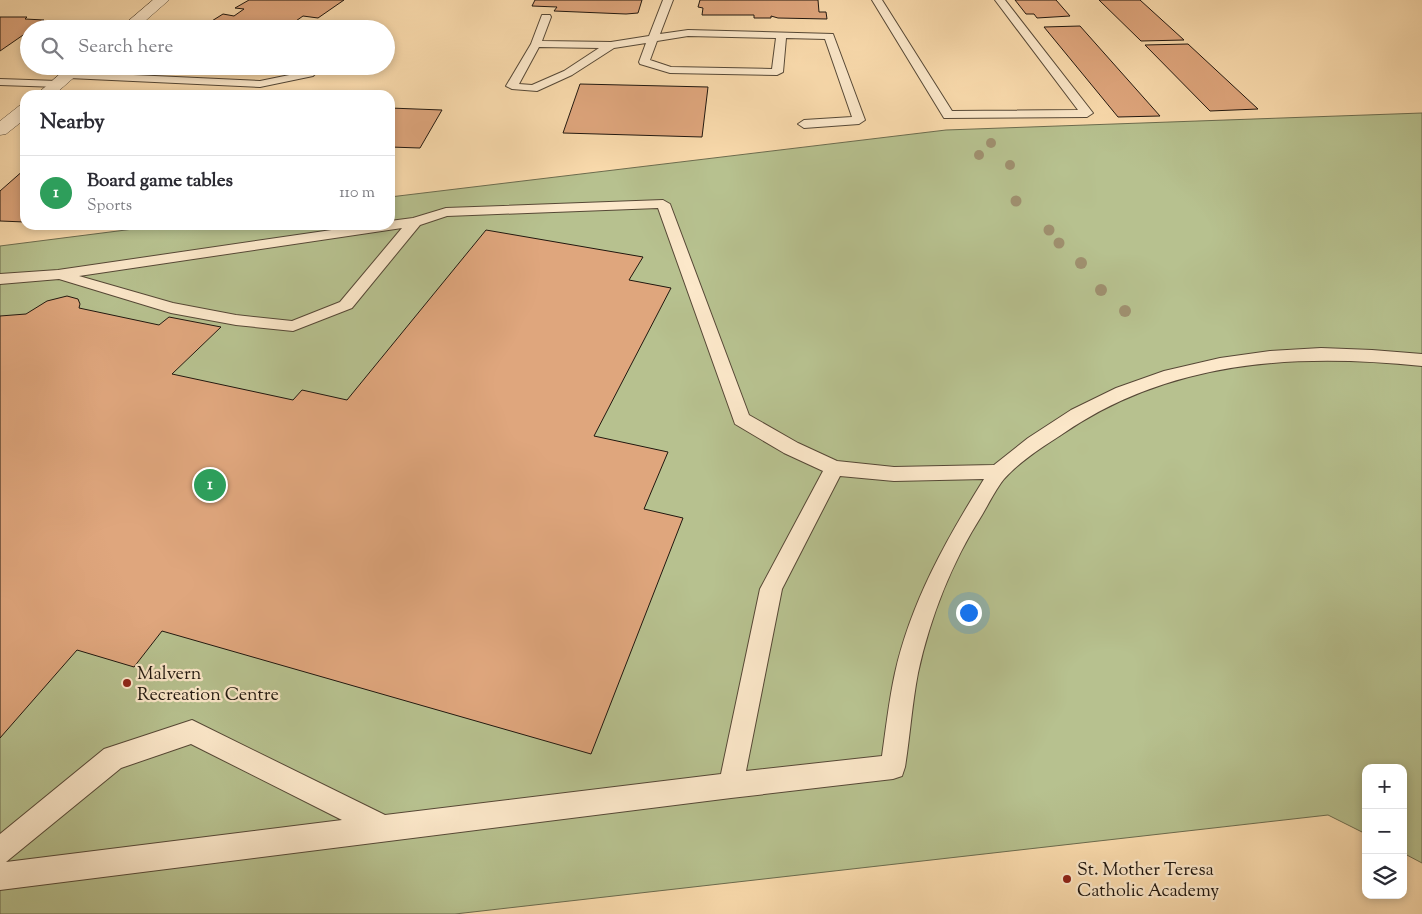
<!DOCTYPE html>
<meta charset="utf-8">
<style>
body{margin:0;font-family:"Sorts Mill Goudy",serif;background:#f7f7f7;color:#2b2b33}
.controls{position:absolute;right:15px;bottom:15px;display:grid;overflow:hidden;border-radius:10px;box-shadow:0 2px 8px #0003}
.controls button{width:45px;height:45px;display:grid;place-items:center;padding:0;border:0;border-bottom:1px solid #e1e1e2;background:#fff;color:#2b2b33;font:25px sans-serif}
.you{position:absolute;left:968px;top:612px;width:18px;height:18px;margin:-12px;border:4px solid #fff;border-radius:50%;background:#1a73e8;box-shadow:0 0 0 8px #1a73e833}
.badge{display:grid;place-items:center;width:32px;height:32px;border-radius:50%;background:#8f2418;color:#fff;font-size:16px;font-weight:700}
.pin{position:absolute;translate:-50% -50%;border:2px solid #fff;box-shadow:0 1px 5px #0006}
.list{margin:0;padding:0;list-style:none}
h2{display:flex;justify-content:space-between;align-items:center;height:65px;margin:0;padding:0 20px;font-size:21px}
h2 small{font-size:16px;font-weight:400;color:#7c7c81}
.list li{display:grid;grid-template-columns:32px 1fr auto;gap:15px;align-items:center;box-sizing:border-box;height:75px;padding:0 20px;border-top:1px solid #e1e1e2}
.list b{display:block;font-size:19px;white-space:nowrap}
.list p{margin:0;font-size:16px;white-space:nowrap;color:#7c7c81}
.list em{font-size:16px;font-style:normal;color:#7c7c81}
.icon{flex:none;width:28px;height:28px;fill:none;stroke:currentColor;stroke-width:2;stroke-linecap:round;stroke-linejoin:round}
.map{position:relative;flex:none;width:1422px;height:914px;overflow:hidden}
.search{position:absolute;background:#fff;box-shadow:0 2px 8px #0003;left:20px;top:20px;width:375px;height:55px;display:flex;align-items:center;gap:12px;box-sizing:border-box;padding:0 18px;border-radius:28px;color:#7c7c81;font-size:19px}
.panel{position:absolute;background:#fff;box-shadow:0 2px 8px #0003;left:20px;top:90px;width:375px;height:140px;border-radius:15px}
.map>svg:first-child{display:block}
</style>
<div class="map">
<svg width="1422" height="914" viewBox="0 0 1422 914">
<rect width="100%" height="100%" fill="#fadbad"/>
<filter id="stains"><feTurbulence type="fractalNoise" baseFrequency=".004" numOctaves="4"/><feColorMatrix values="0 0 0 0 .2 0 0 0 0 .09 0 0 0 0 .02 0 0 0 .5 -.17"/></filter>
<radialGradient id="worn" r=".72"><stop offset=".6" stop-color="#630" stop-opacity="0"/><stop offset="1" stop-color="#630" stop-opacity=".3"/></radialGradient>
<!-- green -->
<polygon fill="#b7c18f" stroke="#6c6c4f" points="1422,113 1422,863 1403,853 1403,768 1366,768 1366,834 1328,815 455,914 0,914 0,246 165,225 390,225 390,197 946,130"/>
<!-- building -->
<g fill="#dfa67d" stroke="#20170f">
<polygon points="249,0 344,0 318,18 303,16 293,23 282,22 276,26 281,27 278,29 191,29 200,23 207,24 223,14 234,16 244,9 235,8"/>
<polygon points="535,0 642,0 638,13 626,14 554,11 557,7 532,6"/>
<polygon points="700,0 818,0 819,12 826,12 827,19 778,18 771,16 771,18 754,18 754,15 702,15 703,8 698,7"/>
<polygon points="1015,0 1056,0 1070,16 1037,18 1034,14 1026,14"/>
<polygon points="1099,0 1140,0 1184,40 1141,41"/>
<polygon points="0,17 27,17 25,19 44,20 32,29 29,29 29,31 0,51"/>
<polygon points="1080,26 1160,116 1118,117 1044,27"/>
<polygon points="1188,44 1258,109 1210,111 1145,45"/>
<polygon points="580,84 708,87 702,137 563,133"/>
<polygon points="390,108 442,110 420,148 390,147"/>
<polygon points="25,169 25,222 0,221 0,191"/>
<polygon points="486,230 643,257 629,280 671,288 594,436 668,452 644,509 683,518 591,754 162,631 134,667 77,650 0,738 0,316 26,314 47,301 67,296 78,299 80,304 79,308 159,325 169,317 221,327 172,374 293,400 302,390 347,400"/>
</g>
<g fill="none" stroke-linecap="round" stroke-linejoin="round">
<!-- service casing -->
<g stroke="#564836" stroke-width="2">
<g id="service">
<path d="M 663,0 L 673,0 L 660,34 L 688,30 L 833,34 L 865,120 L 859,124 L 804,128 L 798,124 L 804,120 L 852,117 L 825,39 L 786,38 L 783,72 L 777,75 L 670,73 L 640,64 L 639,62 L 646,43 L 614,48 L 572,75 L 537,91 L 512,89 L 506,86 L 531,44 L 542,15 L 550,15 L 551,17 L 542,41 L 611,42 L 649,36 ZM 688,36 L 776,38 L 772,69 L 671,67 L 650,60 L 657,41 ZM 539,47 L 599,48 L 564,71 L 532,85 L 519,84 Z"/>
<polygon points="872,0 882,0 952,111 1078,110 995,0 1005,0 1093,113 1087,117 944,118"/>
<polygon points="309,71 315,74 313,76 260,87 69,78 63,75 69,72 260,81"/>
<polygon points="0,79 58,81 64,84 58,87 0,85"/>
<path d="M 663,200 L 670,204 L 749,415 L 798,443 L 837,461 L 894,467 L 994,465 L 1028,438 L 1071,410 L 1116,388 L 1164,371 L 1220,358 L 1270,351 L 1321,348 L 1372,350 L 1422,354 L 1422,366 C 1295,353 1169,360 1061,435 C 1041,448 1019,462 1004,479 C 996,489 989,503 982,515 C 952,562 930,618 918,673 C 912,704 910,736 905,767 L 902,776 L 893,779 L 731,798 L 0,890 L 0,834 L 104,749 L 192,720 L 385,815 L 721,774 L 760,589 L 823,471 L 784,453 L 735,424 L 658,208 L 447,216 L 420,225 L 352,308 L 293,331 L 236,325 L 171,313 L 59,279 L 0,284 L 0,274 L 58,270 L 366,225 L 390,225 L 390,221 L 413,218 L 446,208 ZM 402,228 L 340,302 L 292,321 L 236,315 L 173,303 L 79,276 ZM 840,476 L 894,481 L 984,479 C 946,540 911,602 895,673 C 889,700 886,728 882,756 L 746,771 L 782,589 ZM 191,744 L 342,820 L 6,862 L 121,768 Z"/>
</g>
</g>
<!-- tertiary casing -->
<g stroke="#564836" stroke-width="1">
<g id="tertiary">
<polygon points="153,0 169,0 136,29 119,29"/>
<polygon points="69,66 87,66 54,95 36,95"/>
<polygon points="25,105 25,119 6,134 0,135 0,121 19,106"/>
</g>
</g>
<!-- service -->
<use href="#service" fill="#fce8ca" fill-rule="evenodd"/>
<!-- tertiary -->
<use href="#tertiary" fill="#fce8ca" fill-rule="evenodd"/>
</g>
<!-- trees -->
<g fill="#9f906f">
<circle cx="991" cy="143" r="5"/>
<circle cx="979" cy="155" r="5"/>
<circle cx="1010" cy="165" r="5"/>
<circle cx="1016" cy="201" r="5.5"/>
<circle cx="1049" cy="230" r="5.5"/>
<circle cx="1059" cy="243" r="5.5"/>
<circle cx="1081" cy="263" r="6"/>
<circle cx="1101" cy="290" r="6"/>
<circle cx="1125" cy="311" r="6"/>
</g>
<!-- markers -->
<g fill="#8f2418" stroke="#fce8ca" stroke-width="2">
<circle cx="127" cy="683" r="5"/>
<circle cx="1067" cy="879" r="5"/>
</g>
<g text-anchor="middle" stroke-width="4.5" stroke-linejoin="round" paint-order="stroke">
<!-- near-poi labels -->
<g font-size="18" fill="#20170f" stroke="#fce8ca" text-anchor="start">
<text x="137" y="679">Malvern<tspan x="137" dy="21">Recreation Centre</tspan></text>
<text x="1077" y="875">St. Mother Teresa<tspan x="1077" dy="21">Catholic Academy</tspan></text>
</g>
</g>
<rect width="100%" height="100%" filter="url(#stains)"/>
<rect width="100%" height="100%" fill="url(#worn)"/>
</svg>
<div class="controls">
<button>+</button>
<button>−</button>
<button><svg class="icon" aria-label="layers" viewBox="0 0 24 24"><path d="M12 4l9 5-9 5-9-5zM3 14l9 5 9-5"/></svg></button>
</div>
<div class="you"></div>
<div class="pin badge" style="left:210px;top:485px;background:#2e9e5b">1</div>
<div class="search"><svg class="icon" aria-label="search" viewBox="0 0 24 24"><circle cx="10" cy="10" r="6"/><path d="M15 15l6 6"/></svg>Search here</div>
<section class="panel">
<h2>Nearby<small></small></h2>
<ul class="list">
<li><span class="badge" style="background:#2e9e5b">1</span><div><b>Board game tables</b><p>Sports</p></div><em>110 m</em></li>
</ul>
</section>
</div>
